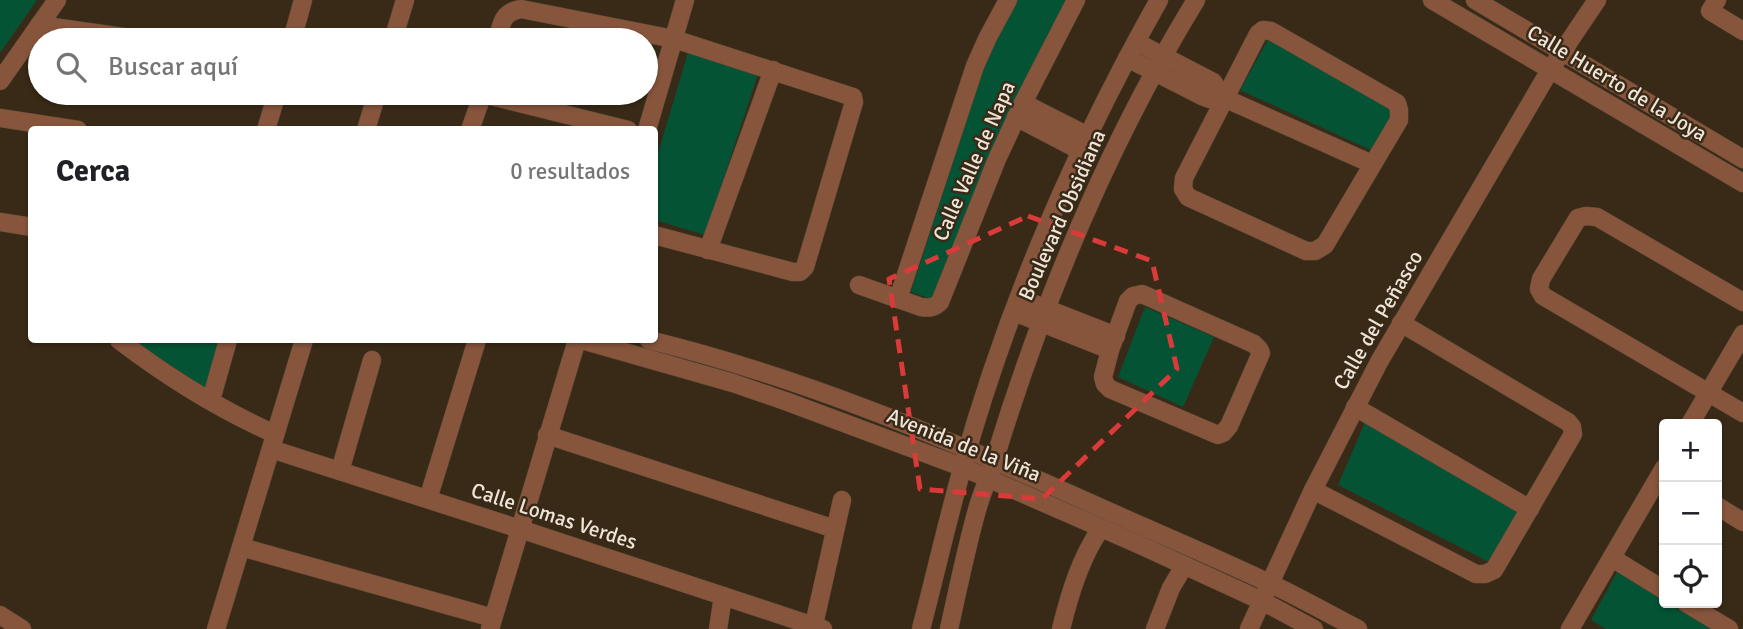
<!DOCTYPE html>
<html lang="es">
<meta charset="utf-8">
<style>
body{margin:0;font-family:Signika,sans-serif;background:#f2f2f2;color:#202124}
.controls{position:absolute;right:21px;bottom:21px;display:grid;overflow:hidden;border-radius:7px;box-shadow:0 2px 5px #0004}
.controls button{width:63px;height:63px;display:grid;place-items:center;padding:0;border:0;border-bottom:2px solid #e0e0e0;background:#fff;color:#202124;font:35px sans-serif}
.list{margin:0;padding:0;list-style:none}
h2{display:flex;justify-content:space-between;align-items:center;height:91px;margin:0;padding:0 28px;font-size:30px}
h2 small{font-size:23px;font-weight:400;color:#757577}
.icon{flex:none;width:38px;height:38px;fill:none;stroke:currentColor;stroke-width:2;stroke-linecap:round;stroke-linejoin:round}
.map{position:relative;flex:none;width:1743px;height:629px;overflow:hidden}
.search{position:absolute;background:#fff;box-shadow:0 2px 5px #0004;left:28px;top:28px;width:630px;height:77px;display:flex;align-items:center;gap:18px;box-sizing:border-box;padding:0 24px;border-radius:38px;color:#757577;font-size:26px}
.panel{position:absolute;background:#fff;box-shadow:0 2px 5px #0004;left:28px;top:126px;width:630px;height:217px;border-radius:7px}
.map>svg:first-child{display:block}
</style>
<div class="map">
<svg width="1743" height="629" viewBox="0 0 1743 629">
<rect width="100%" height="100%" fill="#392a17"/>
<!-- green -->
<g fill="#045335">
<polygon points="0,0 37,0 0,53"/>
<polygon points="1018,0 1071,0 932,299 911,292 989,52"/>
<polygon points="1270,36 1397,112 1375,152 1240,90"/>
<polygon points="689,49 759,71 705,235 655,220 655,163"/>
<polygon points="1145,307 1214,337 1183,407 1118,377"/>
<polygon points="132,340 219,340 205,390"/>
<polygon points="1366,420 1518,512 1489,562 1338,485"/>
<polygon points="1617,572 1664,601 1664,603 1667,603 1711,629 1606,629 1591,620"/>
</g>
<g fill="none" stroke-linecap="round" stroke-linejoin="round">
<!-- minor casing -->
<g stroke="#564836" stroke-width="19">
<g id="minor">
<polyline points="1432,0 1743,183"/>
<polyline points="1475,0 1743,159"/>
<polyline points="1717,0 1710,11 1743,31"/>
<polyline points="39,25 144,40"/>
<polygon points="1263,30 1271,31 1397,103 1399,110 1399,120 1325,245 1315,251 1306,251 1188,197 1183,189 1184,178 1258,34"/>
<polyline points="292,40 303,0"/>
<polyline points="393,40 405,0"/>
<path d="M 497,40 C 502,23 502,12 521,9 L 674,39 L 853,97 L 854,102 L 805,267 L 800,272 L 793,272 L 654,235"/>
<polyline points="1136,42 1213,82 1224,98"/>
<polyline points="1127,58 1202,96 1210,99 1224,98 1372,164"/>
<polyline points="0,81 57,0"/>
<polyline points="483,94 628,130"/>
<polyline points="1023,103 1088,136"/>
<polyline points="1016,117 1081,151"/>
<polyline points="0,118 78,130"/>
<polyline points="266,130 277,93"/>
<polyline points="366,130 377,93"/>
<polyline points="470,130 483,93"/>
<polyline points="647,130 685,0"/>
<polyline points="0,222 32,227"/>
<polyline points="708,250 773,70"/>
<path d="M 859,285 L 921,307 C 929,308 934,308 940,302 L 997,159 L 1023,103 L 1076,0"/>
<polygon points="1142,294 1254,344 1259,349 1261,353 1229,426 1223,433 1218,435 1110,389 1105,384 1103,377 1110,350 1128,301 1133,296"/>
<polyline points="1019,298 1116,336"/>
<polyline points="898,299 975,66 988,37 1008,0"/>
<polyline points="1743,302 1597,217 1586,216 1578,218 1541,279 1539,289 1543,296 1743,413"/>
<polyline points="1014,312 1110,350"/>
<path d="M 119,340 C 166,376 221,410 275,434"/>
<polyline points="582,340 733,383 788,402 962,467 1138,544 1262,601 1314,629"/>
<path d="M 649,340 C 801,377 948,439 1090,503 C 1150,530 1210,555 1269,583 C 1299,597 1329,614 1358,629"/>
<polyline points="211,400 228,340"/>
<polyline points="1355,407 1530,509"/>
<polyline points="1690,424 1743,334"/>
<polyline points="547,435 835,529"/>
<polyline points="271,449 520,529 823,629"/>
<polyline points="340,471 372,360"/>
<polyline points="1313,490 1476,574 1485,574 1494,570 1573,434 1572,427 1568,422 1401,323"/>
<polyline points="428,499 477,340"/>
<polyline points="1717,506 1743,522"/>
<polyline points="241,547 493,618"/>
<polyline points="1612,558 1664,590"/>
<polyline points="1686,603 1729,629"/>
<polyline points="0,615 22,629"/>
<polyline points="216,629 304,340"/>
<polyline points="490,629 577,340"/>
<polyline points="718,629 723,596"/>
<polyline points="813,629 842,500"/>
<path d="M 921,629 C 935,576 947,522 962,469 C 1007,307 1076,147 1159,0"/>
<path d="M 949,629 C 958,589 966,549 977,510 C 982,491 991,474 996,455 C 1045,296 1109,142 1196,0"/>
<path d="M 1061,629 C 1070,593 1080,559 1101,528"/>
<polyline points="1155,629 1171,588 1184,566"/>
<polyline points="1249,629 1313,490 1379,362 1550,70 1597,0"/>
<polyline points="1570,629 1664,468"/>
</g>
</g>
<!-- minor -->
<use href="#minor" stroke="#87553c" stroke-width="18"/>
</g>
<!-- marked area -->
<path fill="none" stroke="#d83b3a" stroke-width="5" stroke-dasharray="14 9" stroke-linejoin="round" d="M 1028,216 L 1152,261 L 1177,369 L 1042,499 L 920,489 L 889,279 Z"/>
<g text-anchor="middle" stroke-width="5" stroke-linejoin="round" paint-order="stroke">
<!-- street labels -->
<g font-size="21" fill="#eee4d8" stroke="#392a17">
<text transform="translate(1617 83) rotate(31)" y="7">Calle Huerto de la Joya</text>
<text transform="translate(974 161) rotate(-66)" y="7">Calle Valle de Napa</text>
<text transform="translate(1062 215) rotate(-66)" y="7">Boulevard Obsidiana</text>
<text transform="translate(1378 320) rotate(-60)" y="7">Calle del Peñasco</text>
<text transform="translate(964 445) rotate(22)" y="7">Avenida de la Viña</text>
<text transform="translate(554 516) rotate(18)" y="7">Calle Lomas Verdes</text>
</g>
</g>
</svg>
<div class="controls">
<button>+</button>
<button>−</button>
<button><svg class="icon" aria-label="locate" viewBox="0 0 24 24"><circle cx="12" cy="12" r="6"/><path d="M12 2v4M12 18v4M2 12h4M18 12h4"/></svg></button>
</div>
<div class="search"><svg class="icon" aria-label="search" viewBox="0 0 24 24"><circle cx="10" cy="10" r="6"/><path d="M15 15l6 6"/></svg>Buscar aquí</div>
<section class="panel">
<h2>Cerca<small>0 resultados</small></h2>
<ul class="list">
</ul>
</section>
</div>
